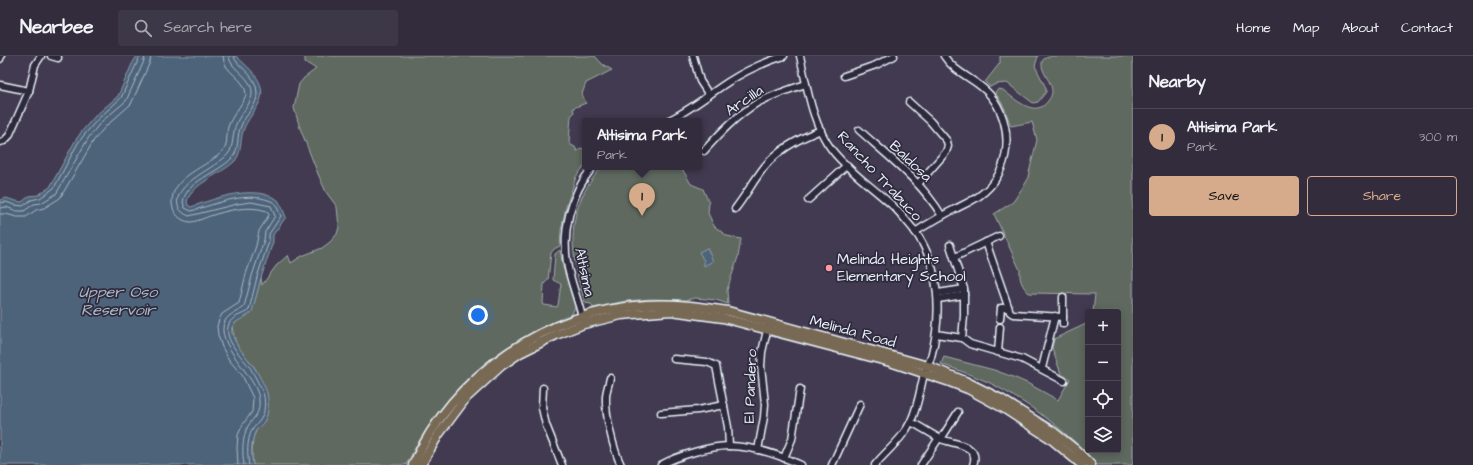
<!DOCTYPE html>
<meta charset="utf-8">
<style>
body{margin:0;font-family:"Architects Daughter",sans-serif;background:#3d3847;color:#f1f3f6}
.controls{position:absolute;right:12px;bottom:12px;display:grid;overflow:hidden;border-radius:4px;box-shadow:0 2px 10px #0003}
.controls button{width:36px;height:36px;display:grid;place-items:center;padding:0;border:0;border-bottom:1px solid #4d4856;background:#322c3c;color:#f1f3f6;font:20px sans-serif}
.you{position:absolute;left:478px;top:259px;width:14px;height:14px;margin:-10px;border:3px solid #fff;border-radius:50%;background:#1a73e8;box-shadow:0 0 0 6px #1a73e833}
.badge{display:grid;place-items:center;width:26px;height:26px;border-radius:50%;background:#d6ab8b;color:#111;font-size:13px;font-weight:700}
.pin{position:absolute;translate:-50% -33px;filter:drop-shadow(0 1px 2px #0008)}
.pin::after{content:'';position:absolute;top:21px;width:14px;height:12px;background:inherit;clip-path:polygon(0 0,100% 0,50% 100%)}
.popup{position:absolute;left:582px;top:62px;width:120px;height:52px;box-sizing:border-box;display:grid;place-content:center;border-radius:4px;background:#322c3c;filter:drop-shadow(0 1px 3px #0005);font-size:13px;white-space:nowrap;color:#a8a7af}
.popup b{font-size:15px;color:#f1f3f6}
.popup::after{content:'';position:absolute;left:50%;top:100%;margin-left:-8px;border:8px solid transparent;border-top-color:#322c3c}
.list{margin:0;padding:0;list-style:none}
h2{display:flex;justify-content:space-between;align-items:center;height:52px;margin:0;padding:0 16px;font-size:17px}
h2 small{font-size:13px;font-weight:400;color:#a8a7af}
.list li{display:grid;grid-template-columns:26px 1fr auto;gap:12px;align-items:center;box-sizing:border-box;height:56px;padding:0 16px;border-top:1px solid #4d4856}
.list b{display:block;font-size:15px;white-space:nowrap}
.list p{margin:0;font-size:13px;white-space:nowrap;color:#a8a7af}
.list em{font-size:13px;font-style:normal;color:#a8a7af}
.actions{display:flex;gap:8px;padding:12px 16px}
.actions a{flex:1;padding:9px 0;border:1px solid #d6ab8b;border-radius:4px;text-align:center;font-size:14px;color:#d6ab8b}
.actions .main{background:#d6ab8b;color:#111}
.icon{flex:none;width:22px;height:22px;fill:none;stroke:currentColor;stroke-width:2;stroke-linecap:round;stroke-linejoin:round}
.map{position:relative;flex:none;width:1133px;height:409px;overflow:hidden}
header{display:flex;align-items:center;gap:24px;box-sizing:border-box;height:56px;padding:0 20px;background:#322c3c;border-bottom:1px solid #4d4856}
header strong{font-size:19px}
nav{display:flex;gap:22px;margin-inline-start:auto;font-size:14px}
.search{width:280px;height:36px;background:#3d3847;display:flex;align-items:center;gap:10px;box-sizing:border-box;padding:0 14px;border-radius:4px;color:#a8a7af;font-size:15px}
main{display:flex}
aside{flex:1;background:#322c3c}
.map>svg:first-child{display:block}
</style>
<header>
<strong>Nearbee</strong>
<div class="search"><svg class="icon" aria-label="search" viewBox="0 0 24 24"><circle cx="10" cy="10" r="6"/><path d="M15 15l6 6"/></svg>Search here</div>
<nav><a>Home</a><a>Map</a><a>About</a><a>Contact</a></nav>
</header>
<main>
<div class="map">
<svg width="1133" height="409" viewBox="0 0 1133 409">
<rect width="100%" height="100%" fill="#423a50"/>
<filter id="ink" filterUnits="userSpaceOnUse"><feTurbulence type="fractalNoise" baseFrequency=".025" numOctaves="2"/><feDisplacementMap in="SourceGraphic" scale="8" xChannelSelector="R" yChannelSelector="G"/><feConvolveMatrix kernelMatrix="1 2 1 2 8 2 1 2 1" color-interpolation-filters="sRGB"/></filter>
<g filter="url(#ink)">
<!-- green -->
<g fill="#5e695e" stroke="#a3adab">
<path d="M 305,0 L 595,0 L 602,8 L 612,14 L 586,27 L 582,38 L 586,47 L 573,52 L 574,57 L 571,60 L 569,86 L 571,89 L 575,91 L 577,95 L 585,91 L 585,109 L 576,121 L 566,151 L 561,174 L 560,190 L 554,193 L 551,197 L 548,224 L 544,228 L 543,247 L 544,249 L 557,251 L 558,249 L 561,228 L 553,224 L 555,198 L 560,194 L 563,211 L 575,251 L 572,258 C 493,290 445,332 406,409 L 253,409 L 252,398 L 253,382 L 257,373 L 266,363 L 268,351 L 267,338 L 255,312 L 241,295 L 236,287 L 233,276 L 232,270 L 253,252 L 261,222 L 262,229 L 276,210 L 288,199 L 291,207 L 302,200 L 322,192 L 330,186 L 337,178 L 339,171 L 337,151 L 326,136 L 318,118 L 300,72 L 294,52 L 299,28 L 304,22 L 316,13 L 305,6 Z"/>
<polygon points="1000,0 1038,0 1035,10 1046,32 1046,36 1038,46 1033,47 1007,27 996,28 990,31 985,26 1000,7"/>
<path d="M 1051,0 L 1133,0 L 1133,409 L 1097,409 C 1066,374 1032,349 990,327 C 975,320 958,314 941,308 L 944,301 L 994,314 L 1013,321 L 1027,327 L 1058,344 L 1070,323 L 1061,318 L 1052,292 L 1054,283 L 1088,267 L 1088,394 L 1118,394 L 1118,256 L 1093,256 L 1095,238 L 1029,237 C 1022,230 1019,224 1020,214 L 994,158 L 1013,146 L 1027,125 L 1037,84 L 1032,66 L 1011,70 L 1004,51 L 995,36 L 999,33 L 1003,34 C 1015,43 1035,63 1048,45 C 1052,40 1053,36 1051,30 C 1049,23 1041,15 1042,7 C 1042,2 1047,2 1051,0 Z"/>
<path d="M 602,111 L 681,111 L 691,128 L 703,133 L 709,147 L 708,157 L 714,170 L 727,180 L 741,183 L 738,201 L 727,234 L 728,248 L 716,244 L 706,243 L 695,242 L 686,244 L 650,243 L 625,245 L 593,252 L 591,248 L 585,247 C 570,196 563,155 602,111 Z"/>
</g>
<!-- water -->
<g fill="#4e647a" stroke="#8c9cac">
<path d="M 137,0 L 236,0 C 251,14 271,29 257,51 C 252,59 246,66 243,75 C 240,85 242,96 235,105 C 222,118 191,128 187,146 L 188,149 L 191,151 C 216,142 253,128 278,144 L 281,149 L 286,161 L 273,179 L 273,186 L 261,222 L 252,256 C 247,261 239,263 234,268 C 224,278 248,302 253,310 C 257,315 266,332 267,337 C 269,345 269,357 265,364 C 262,370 256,372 254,379 C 251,388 251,399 253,409 L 0,409 L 0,144 L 6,142 L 16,145 L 22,146 L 29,140 L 38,139 L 50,131 L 75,85 L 82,75 L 95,60 L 118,40 L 132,8 Z"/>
<polygon points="707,192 713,205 704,210 704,205 699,196"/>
</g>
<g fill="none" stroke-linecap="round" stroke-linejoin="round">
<!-- shore -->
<g stroke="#aab9c6" stroke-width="1">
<path d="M 223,0 C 223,18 246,21 246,39 C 241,51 232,59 228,71 C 226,78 228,90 223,95 C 208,111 170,120 172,148 C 173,157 180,165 190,166 C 196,166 204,162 210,160 C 228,154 249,149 267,155 L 269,159 L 259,175 L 256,190 L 246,218 L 239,247 L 222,258 L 219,264 L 217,270 L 218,279 L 222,291 L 229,304 L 242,319 L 253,342 L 252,356 L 243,368 L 238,379 L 237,392 L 238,409"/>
<path d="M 229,0 C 229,12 247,18 251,31 C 256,44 242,55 237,66 C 232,75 234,92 228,98 C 217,112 172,127 178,150 C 180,155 184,158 189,160 L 237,148 L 251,146 L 271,150 L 275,160 L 265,176 L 264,184 L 252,220 L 244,251 C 239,256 229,257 225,265 C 213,287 257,320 259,343 C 260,359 255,359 248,370 C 242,382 242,396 244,409"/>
<path d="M 234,0 C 235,11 257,17 257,37 C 258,49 245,59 241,70 C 236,80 240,93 232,102 C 218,117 186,125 183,146 L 185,152 L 191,155 C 217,148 249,133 275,147 L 281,160 L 269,178 L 269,185 L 257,221 L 249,254 C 243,259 232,260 229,268 C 222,283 243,302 251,313 C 254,319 262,333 264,340 C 265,346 265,356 262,361 C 259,367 254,370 251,376 C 247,386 247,398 249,409"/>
<polyline points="0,147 6,146 15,149 23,150 31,144 40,142 54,132 78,87 85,78 98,63 121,42 140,0"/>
<polyline points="0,152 6,151 17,155 24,155 34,148 41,147 56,138 89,81 101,66 126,45 144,5 145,0"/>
<polyline points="0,158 6,158 17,161 26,161 36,154 44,152 60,142 94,84 105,71 131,48 150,6 151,0"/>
</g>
<!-- minor casing -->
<g stroke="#e8f1f8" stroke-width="9">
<g id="minor">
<polyline points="51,0 58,2"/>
<polyline points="693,0 700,25 709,39"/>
<path d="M 800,0 C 807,31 812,68 832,94 C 849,116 874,132 894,151 C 901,158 908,167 914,174 C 941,210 942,260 931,301 C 929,307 926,313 924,318 C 920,334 918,350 911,365 C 903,383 887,394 875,409"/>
<polyline points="0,3 1,0"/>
<polyline points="844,20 876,9 894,0"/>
<polyline points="0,29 29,35"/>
<polyline points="909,46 930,65 947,85 948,90 946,96 918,128"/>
<path d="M 667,65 C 689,55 708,39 728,26 C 745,15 765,6 784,0"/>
<path d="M 859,74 C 888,100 921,125 942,160"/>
<polyline points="0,86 4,85 9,80 29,35 35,9 41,0"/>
<path d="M 704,95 C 720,77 736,60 757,47 C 773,39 790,33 806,28"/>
<polyline points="808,144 847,109"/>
<path d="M 735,153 C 746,139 754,124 765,110 C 779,93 800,82 821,74"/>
<path d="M 915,176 C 928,168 941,160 955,153 C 963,149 972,145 979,140 C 1012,117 1015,69 990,39 C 977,23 955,18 944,0"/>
<polyline points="986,186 1010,256 1013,258 1063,261"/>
<polyline points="950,189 964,233 964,260 962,282 970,288 1022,303 1064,325"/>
<polyline points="955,201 999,180"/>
<polyline points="938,237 964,233"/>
<polyline points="938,243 964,239"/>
<polyline points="1000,263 1001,252 1008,252"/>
<path d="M 583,265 C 579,247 572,229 568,212 C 561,177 570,138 593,111"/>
<polyline points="1063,268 1063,241"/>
<polyline points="936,278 962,282"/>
<polyline points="998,296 1000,271"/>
<polyline points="674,303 707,306 716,310 728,371 729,390"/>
<polyline points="1042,312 1055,260"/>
<path d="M 610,322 C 609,328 606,335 606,341 C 605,358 613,393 621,409"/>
<polyline points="543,332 542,352 546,369 562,409"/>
<polyline points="661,357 698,354 724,349"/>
<path d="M 911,366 C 921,371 931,378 941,383 C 952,388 981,388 973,409"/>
<polyline points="941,383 958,356"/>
<polyline points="758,394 764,361 765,348 761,310 762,296 768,270"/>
<polyline points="784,402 792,383 800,333"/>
<path d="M 661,409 C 677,400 710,390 729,390 C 753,390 779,399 801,409"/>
<polyline points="832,409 860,348"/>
<polyline points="921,409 939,382"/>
</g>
</g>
<!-- major casing -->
<g stroke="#e8f1f8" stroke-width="11">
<g id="major">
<path d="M 413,409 C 454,318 547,255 646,249 C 674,247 701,251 728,255 L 928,310 L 965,325 L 1001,343 L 1055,377 L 1075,393 L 1091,409"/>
<polyline points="421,409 439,378 466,342 501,310 520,297 556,279 584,268 621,259 671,255 723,262 890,306 950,326 968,333 1003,352 1051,383 1082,409"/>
</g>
</g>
<!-- minor -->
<use href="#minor" stroke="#2f2a3d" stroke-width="6"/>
<!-- major -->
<use href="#major" stroke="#786954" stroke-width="8"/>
</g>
</g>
<!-- markers -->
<circle fill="#ff9aa2" stroke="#2f2a3d" stroke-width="1.5" cx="829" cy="212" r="4"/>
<g text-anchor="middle" stroke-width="3.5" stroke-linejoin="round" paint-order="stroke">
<!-- street labels -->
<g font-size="15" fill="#e8f1f8" stroke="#2f2a3d">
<text transform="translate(744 44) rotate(-34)" y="5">Arcilla</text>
<text transform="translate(911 105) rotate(44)" y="5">Baldosa</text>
<text transform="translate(880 120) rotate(47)" y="5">Rancho Trabuco</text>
<text transform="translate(585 216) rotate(78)" y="5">Altisima</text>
<text transform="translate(853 275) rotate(15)" y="5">Melinda Road</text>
<text transform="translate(750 330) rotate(-88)" y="5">El Pandero</text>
</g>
<!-- poi labels -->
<g font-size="15" fill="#e8f1f8" stroke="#2f2a3d" text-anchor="start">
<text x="837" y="208">Melinda Heights<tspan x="837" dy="17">Elementary School</tspan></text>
</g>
<!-- water labels -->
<g font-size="16" font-style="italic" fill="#aab9c6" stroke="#2f2a3d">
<text x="118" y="241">Upper Oso<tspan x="118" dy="18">Reservoir</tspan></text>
</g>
</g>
</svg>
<div class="controls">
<button>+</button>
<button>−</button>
<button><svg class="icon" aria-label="locate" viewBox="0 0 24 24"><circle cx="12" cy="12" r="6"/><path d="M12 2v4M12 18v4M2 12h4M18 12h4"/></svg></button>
<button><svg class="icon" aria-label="layers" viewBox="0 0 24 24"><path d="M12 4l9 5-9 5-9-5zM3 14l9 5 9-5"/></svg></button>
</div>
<div class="you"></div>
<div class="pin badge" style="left:642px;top:160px">1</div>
<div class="popup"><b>Altisima Park</b>Park</div>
</div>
<aside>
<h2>Nearby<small></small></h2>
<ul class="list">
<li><span class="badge">1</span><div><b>Altisima Park</b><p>Park</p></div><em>300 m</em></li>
</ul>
<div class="actions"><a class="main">Save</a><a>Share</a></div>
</aside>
</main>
